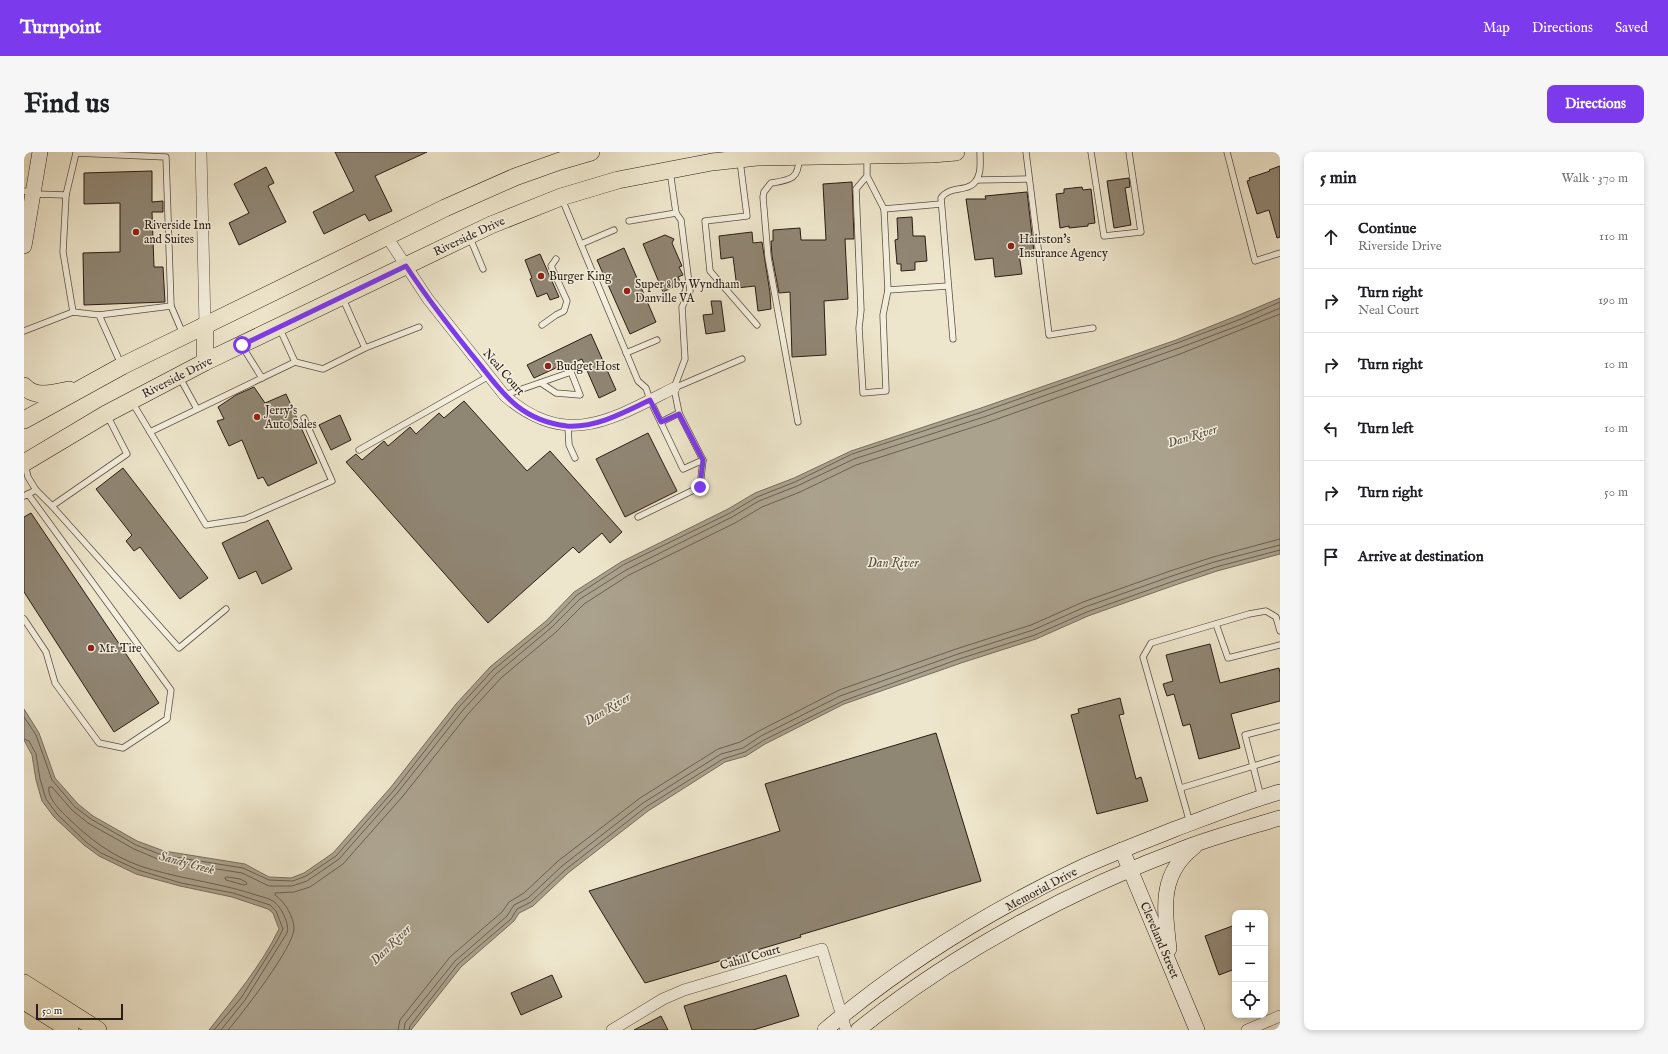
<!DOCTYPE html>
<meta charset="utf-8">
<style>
body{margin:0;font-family:"IM FELL English",serif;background:#f6f6f6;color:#202124}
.controls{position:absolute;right:12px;bottom:12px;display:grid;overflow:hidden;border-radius:8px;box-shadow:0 2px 6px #0003}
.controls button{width:36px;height:36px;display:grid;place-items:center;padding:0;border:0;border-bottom:1px solid #e0e0e0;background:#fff;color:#202124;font:20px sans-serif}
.scale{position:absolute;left:12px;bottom:10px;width:87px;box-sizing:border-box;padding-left:4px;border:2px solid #2a1d15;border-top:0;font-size:11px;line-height:14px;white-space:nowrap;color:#2a1d15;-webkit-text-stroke:3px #f4efde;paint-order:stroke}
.stop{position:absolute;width:12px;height:12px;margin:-9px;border:3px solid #7c3aed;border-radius:50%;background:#fff}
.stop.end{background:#7c3aed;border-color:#fff;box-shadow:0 1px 4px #0008}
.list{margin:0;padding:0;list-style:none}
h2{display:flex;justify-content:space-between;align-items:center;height:52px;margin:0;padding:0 16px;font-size:17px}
h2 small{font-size:13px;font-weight:400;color:#757577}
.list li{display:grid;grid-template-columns:26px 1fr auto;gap:12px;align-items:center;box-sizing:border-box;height:64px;padding:0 16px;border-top:1px solid #e0e0e0}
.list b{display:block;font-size:15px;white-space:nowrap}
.list p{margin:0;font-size:13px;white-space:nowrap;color:#757577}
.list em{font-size:13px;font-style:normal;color:#757577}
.icon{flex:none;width:22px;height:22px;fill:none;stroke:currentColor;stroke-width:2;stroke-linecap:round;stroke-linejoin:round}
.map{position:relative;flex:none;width:1256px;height:878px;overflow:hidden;border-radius:8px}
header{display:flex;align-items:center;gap:24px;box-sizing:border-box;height:56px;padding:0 20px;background:#7c3aed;color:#fff}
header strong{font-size:19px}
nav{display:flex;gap:22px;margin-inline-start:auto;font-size:14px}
.intro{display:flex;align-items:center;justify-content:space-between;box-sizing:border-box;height:96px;padding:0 24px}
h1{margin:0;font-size:28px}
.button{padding:10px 18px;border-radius:8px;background:#7c3aed;color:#fff;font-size:14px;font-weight:700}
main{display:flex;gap:24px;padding:0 24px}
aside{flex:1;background:#fff;border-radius:8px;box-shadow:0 2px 6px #0003}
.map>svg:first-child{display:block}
</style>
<header>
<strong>Turnpoint</strong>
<nav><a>Map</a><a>Directions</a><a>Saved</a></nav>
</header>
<div class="intro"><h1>Find us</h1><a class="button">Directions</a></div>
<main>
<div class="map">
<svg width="1256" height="878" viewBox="0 0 1256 878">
<rect width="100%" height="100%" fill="#eee6cc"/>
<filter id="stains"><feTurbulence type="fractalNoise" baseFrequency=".005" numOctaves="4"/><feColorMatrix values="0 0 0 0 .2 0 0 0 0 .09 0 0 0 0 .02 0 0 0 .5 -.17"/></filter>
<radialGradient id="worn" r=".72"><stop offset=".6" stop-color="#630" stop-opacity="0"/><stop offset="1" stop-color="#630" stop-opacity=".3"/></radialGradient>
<!-- water -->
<path fill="#aba28e" stroke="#776d5e" d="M 1256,146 L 1256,402 L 1193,419 L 1151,433 L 1064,464 L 1012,487 L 937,511 L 820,552 L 741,592 L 722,604 L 701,610 L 624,659 L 544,721 L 509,754 L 495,761 L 490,769 L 437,815 L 387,878 L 185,878 C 210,846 237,814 255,777 L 249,761 L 244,757 L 208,745 L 156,734 L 112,722 L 75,704 L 60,693 L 30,665 L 18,649 L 12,628 L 8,603 L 0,588 L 0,557 L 15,581 L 31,626 L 54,652 L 69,664 L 113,689 L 140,699 L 221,712 L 245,725 L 267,726 L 280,721 L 309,701 L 367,635 L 432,552 L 466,515 L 522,469 L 550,440 L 597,410 L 704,357 L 731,341 L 770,326 L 827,299 L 957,256 L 1152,188 L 1215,163 Z"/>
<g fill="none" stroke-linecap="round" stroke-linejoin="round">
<!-- shore -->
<g stroke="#6a6052" stroke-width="1">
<polyline points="0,565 12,583 28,628 51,655 67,667 112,693 138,703 219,716 245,728 269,729 282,724 312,704 371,637 435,555 469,518 525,472 553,443 599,413 706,361 733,345 771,330 828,302 958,260 1153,191 1217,167 1256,150"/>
<polyline points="0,587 5,589 12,602 16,627 22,647 33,662 62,690 77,701 114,718 157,731 209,741 246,753 252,759 259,777 253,789 217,846 190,878"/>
<polygon points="203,725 216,727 222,730 223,732 220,733 202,728 201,726"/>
<path d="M 197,878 L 221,848 L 263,781 C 266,772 257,754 249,749 C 243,745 233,744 226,741 C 190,730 152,726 116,714 C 86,703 66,687 43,665 C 36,658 23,646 25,635 L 28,635 L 48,658 L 64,671 L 110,697 L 136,708 L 218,721 L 245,734 L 268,734 L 283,729 L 315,707 L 374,640 L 439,558 L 472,522 L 528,475 L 556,447 L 602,418 L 708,365 L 735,349 L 773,334 L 830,307 L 960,265 L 1155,196 L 1219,172 L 1256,156"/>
<path d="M 204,878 C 218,862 269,796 270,777 C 270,765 261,750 251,743 L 251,741 L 270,740 L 286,735 L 319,712 L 379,644 L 444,562 L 477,526 L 532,480 L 560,452 L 605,423 L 711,371 L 738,355 L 776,340 L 832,313 L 962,271 L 1156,202 L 1256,162"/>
<polyline points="374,878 376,868 426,805 478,760 485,750 500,741 534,709 616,646 694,597 716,590 735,579 815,538 932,497 1007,473 1059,450 1146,419 1189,405 1256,387"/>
<polyline points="380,878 381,871 431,809 483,764 490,753 504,746 538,714 619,651 697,602 719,596 737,584 816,544 934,502 1009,478 1061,455 1148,424 1190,410 1256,393"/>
<polyline points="385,878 386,874 434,812 487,767 493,757 507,750 541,718 622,655 699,607 721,600 740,588 819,549 935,507 1011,483 1063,460 1150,429 1192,415 1256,398"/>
</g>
</g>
<!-- building -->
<g fill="#908674" stroke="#2a1d15">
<polygon points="311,0 403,0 351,24 368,59 345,69 341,62 300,82 289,60 330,39"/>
<polygon points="1256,14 1256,85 1253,86 1245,58 1233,62 1223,29 1226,28 1225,26 1246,19 1245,18"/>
<polygon points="242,15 250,31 244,34 262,70 215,93 205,71 225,61 210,32"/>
<polygon points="128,19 128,50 139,49 139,60 128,60 130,115 139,115 141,150 60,153 59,101 96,100 96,51 60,52 60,21"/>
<polygon points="1105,26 1106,35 1101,36 1107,73 1090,76 1083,29"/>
<polygon points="828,30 830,87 821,87 824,147 800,149 802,203 768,205 766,140 755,141 748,104 747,89 749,89 749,78 776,76 777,88 802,88 799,32"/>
<polygon points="1058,35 1059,38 1067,37 1071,71 1064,72 1064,74 1045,76 1045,74 1036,76 1032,42 1040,41 1040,37"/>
<polygon points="1003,40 1010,100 995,102 998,122 971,125 969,106 951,108 942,47 962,47 961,44"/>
<polygon points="888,65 889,84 901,84 903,109 891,110 891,118 877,119 877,112 873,112 871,88 874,87 873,66"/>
<polygon points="728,80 729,91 738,90 746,141 747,157 734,159 731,134 713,136 709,105 697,107 695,84"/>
<polygon points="641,83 650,87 648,91 658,114 655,115 659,123 654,125 657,131 639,140 619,92"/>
<polygon points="600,96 632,170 606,182 573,108"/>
<polygon points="516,102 535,145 526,148 523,141 513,145 506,127 508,126 501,108"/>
<polygon points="687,149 697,149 701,179 682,182 679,163 689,162"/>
<polygon points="567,182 592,238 575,246 558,207 534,218 534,215 510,226 503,213"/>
<polygon points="230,235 241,251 262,242 293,311 244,334 239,325 234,327 218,288 205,294 193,269 200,267 194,255 212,243"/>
<polygon points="440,249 503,319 526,299 598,380 586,391 578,381 555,401 549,395 464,471 322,310 332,302 338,308 360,289 364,294 386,275 392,282 415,261 420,266"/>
<polygon points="316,263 327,288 307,298 295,273"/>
<polygon points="624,281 653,339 601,365 572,307"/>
<polygon points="99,316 184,426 156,447 116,395 110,399 102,389 108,383 72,337"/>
<polygon points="7,361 135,551 90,580 0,440 0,365"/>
<polygon points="244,368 268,417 238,432 232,419 215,427 198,391"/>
<polygon points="1186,492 1196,531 1255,516 1256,521 1256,549 1207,562 1216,596 1175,607 1166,572 1159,574 1150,542 1143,544 1139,532 1149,529 1142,503"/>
<polygon points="1096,546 1100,562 1095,563 1112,627 1117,625 1124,649 1073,662 1047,563 1055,561 1054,557"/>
<polygon points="912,581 957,729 776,783 777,785 621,831 565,739 756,679 741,632"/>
<polygon points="1211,773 1211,817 1195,823 1181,784"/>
<polygon points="528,823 538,845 497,863 487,841"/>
<polygon points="762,823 775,864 729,878 668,878 660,854"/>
<polygon points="637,864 644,878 610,878"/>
</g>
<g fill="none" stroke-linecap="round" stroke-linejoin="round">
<!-- lane casing -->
<g stroke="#5b4f43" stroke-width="7">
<g id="lane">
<polyline points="1002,0 1025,183 1069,176"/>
<polyline points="1067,0 1080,84 1117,80 1105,0"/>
<polyline points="1203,0 1231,109 1256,101"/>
<polyline points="843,5 843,24 832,37 837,158 835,176 839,241 862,239 859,163 864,138 860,57 843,24"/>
<polyline points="716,9 723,64 681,69 686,119 733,173"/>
<polyline points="953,28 1005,27"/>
<polyline points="0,39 10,42 42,43 52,1 142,5 147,154 159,182"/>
<polyline points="42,43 39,100 49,160"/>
<polyline points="538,47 614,229 622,236 626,248 659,317 679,308"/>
<polyline points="860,57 917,52"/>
<polyline points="605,69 652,61"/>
<polyline points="446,86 459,117"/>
<polyline points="557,92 590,78"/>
<polyline points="864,138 924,134"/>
<polyline points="319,147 341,196"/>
<polyline points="75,163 147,154"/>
<polyline points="518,173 532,163 540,159 543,149 527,114 532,107"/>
<polyline points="255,175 271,210"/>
<polyline points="0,179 49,160 75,163 97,212"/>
<path d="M 929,187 L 917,46 C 927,31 949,44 955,22 C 957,16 956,7 956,0"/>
<polyline points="218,194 238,226"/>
<polyline points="602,201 633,188"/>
<polyline points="156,226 173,257"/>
<polyline points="650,236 718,207"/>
<polyline points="481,243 547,220 556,243 532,241 517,231"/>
<polyline points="108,250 182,373 221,367 308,329 280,266"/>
<polyline points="637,270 655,261"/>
<path d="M 774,270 L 744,105 L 739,45 L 740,40 L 747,31 C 765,28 775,28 775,6"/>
<polyline points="544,274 545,293 551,306"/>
<polyline points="126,280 271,210 299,217 341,196 395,175"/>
<polyline points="335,298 465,224"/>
<polyline points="1,312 4,325 12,338 4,342"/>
<polyline points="12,338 28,354 103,302 83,263"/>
<polyline points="0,344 4,342 147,538 143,567 99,596 75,591 31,531 22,500 0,467"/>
<polyline points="28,354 155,496 202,457"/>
<polyline points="614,365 676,335 679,308 655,261 650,236 661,207 658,155 666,139 657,68 652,61 646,19"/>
<polyline points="1192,472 1204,506 1256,493"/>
<polyline points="1157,636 1256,606"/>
<polyline points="1237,645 1221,583 1256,574"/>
<polyline points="1166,671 1119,505 1127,491 1225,462 1242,459 1252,465 1256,479"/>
</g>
</g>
<!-- street casing -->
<g stroke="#5b4f43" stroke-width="12">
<g id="street">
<polyline points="177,0 181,173"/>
<path d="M 363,85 L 404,147 L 481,244 C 542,297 587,268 650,236"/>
<polyline points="588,878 639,847 660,838 798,797 822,878"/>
<polyline points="1223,878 1256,864"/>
</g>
</g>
<!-- secondary casing -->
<g stroke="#2a1d15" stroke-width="16">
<g id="secondary">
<polyline points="0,94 16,0"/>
<polyline points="1098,698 1173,878"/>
<path d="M 1145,797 C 1141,758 1134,723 1170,695"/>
<path d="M 801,878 C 878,813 965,759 1056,716 C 1087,702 1119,690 1151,677 C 1186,664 1220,650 1256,640"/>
<path d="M 834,878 C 932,799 1049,737 1166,694 C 1196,683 1226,675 1256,666"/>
</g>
</g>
<!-- primary casing -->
<g stroke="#2a1d15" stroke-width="18">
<g id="primary">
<polyline points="181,173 181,210"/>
<path d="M 0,234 C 11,247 31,241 45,238"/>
<polyline points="0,268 98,214 421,56 491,25 536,9 567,0"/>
<polyline points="0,311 82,262 181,210 467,73 537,45 594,28 688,10 733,5 908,2 932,0"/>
<polyline points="0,831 74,878"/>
<polyline points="0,849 46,878"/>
</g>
</g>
<!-- lane -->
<use href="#lane" stroke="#f4efde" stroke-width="5.5"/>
<!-- street -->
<use href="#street" stroke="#f4efde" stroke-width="11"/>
<!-- secondary -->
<use href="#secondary" stroke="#f4efde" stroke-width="15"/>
<!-- primary -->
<use href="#primary" stroke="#eee6cc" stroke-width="17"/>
</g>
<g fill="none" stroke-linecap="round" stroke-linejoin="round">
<!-- route -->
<path stroke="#7c3aed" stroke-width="5" d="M 218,193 L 382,114 C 405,149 430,181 457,214 C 468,228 479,243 493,254 C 507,265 525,272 543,274 C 572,276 601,260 626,248 L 637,270 L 655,262 L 679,308 L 676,335"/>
</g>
<!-- markers -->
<g fill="#8f2418" stroke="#f4efde" stroke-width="1.5">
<circle cx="112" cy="80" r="4"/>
<circle cx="987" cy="94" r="4"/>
<circle cx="517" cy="124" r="4"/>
<circle cx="603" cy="139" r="4"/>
<circle cx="524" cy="214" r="4"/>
<circle cx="233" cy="265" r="4"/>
<circle cx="67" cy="496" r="4"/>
</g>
<g text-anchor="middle" stroke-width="3" stroke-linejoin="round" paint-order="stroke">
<!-- poi labels -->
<g font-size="12" fill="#2a1d15" stroke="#f4efde" text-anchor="start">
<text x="120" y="77">Riverside Inn<tspan x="120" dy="14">and Suites</tspan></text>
<text x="995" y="91">Hairston's<tspan x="995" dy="14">Insurance Agency</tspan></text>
<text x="525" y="128">Burger King</text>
<text x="611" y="136">Super 8 by Wyndham<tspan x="611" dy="14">Danville VA</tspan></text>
<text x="532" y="218">Budget Host</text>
<text x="241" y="262">Jerry's<tspan x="241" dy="14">Auto Sales</tspan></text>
<text x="75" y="500">Mr. Tire</text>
</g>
<!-- street labels -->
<g font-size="12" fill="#2a1d15" stroke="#f4efde">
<text transform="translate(445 84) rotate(-25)" y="4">Riverside Drive</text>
<text transform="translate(480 220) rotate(49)" y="4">Neal Court</text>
<text transform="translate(153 225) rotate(-27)" y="4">Riverside Drive</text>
<text transform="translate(1017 737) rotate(-28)" y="4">Memorial Drive</text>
<text transform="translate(1136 788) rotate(67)" y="4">Cleveland Street</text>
<text transform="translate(726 805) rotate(-16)" y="4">Cahill Court</text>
</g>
<!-- water labels -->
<g font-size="13" font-style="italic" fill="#5e5245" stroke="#f4efde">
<text transform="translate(1168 283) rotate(-17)" y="5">Dan River</text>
<text x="869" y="415">Dan River</text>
<text transform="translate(583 556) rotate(-31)" y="5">Dan River</text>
<text transform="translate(163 710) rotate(15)" y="5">Sandy Creek</text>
<text transform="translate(366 792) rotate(-44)" y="5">Dan River</text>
</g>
</g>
<rect width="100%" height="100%" filter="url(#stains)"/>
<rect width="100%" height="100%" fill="url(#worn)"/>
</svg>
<div class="controls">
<button>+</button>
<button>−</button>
<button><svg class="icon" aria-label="locate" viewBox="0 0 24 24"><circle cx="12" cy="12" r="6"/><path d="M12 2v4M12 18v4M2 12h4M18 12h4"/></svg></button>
</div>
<div class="scale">50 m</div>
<div class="stop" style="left:218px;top:193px"></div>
<div class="stop end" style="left:676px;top:335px"></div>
</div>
<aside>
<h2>5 min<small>Walk · 370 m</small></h2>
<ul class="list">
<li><svg class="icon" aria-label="ahead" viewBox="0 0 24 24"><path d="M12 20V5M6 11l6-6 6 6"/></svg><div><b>Continue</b><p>Riverside Drive</p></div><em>110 m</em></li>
<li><svg class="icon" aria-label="right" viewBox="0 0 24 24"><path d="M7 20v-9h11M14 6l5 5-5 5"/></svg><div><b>Turn right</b><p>Neal Court</p></div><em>190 m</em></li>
<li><svg class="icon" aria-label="right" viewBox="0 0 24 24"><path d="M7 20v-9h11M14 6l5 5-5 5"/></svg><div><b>Turn right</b></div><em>10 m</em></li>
<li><svg class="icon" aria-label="left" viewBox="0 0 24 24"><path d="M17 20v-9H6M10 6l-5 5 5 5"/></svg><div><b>Turn left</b></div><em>10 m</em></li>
<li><svg class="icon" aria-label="right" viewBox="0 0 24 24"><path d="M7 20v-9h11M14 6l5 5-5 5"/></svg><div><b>Turn right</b></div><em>50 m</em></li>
<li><svg class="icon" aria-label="arrive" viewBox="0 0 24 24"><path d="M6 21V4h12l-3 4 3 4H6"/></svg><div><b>Arrive at destination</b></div></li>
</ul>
</aside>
</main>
